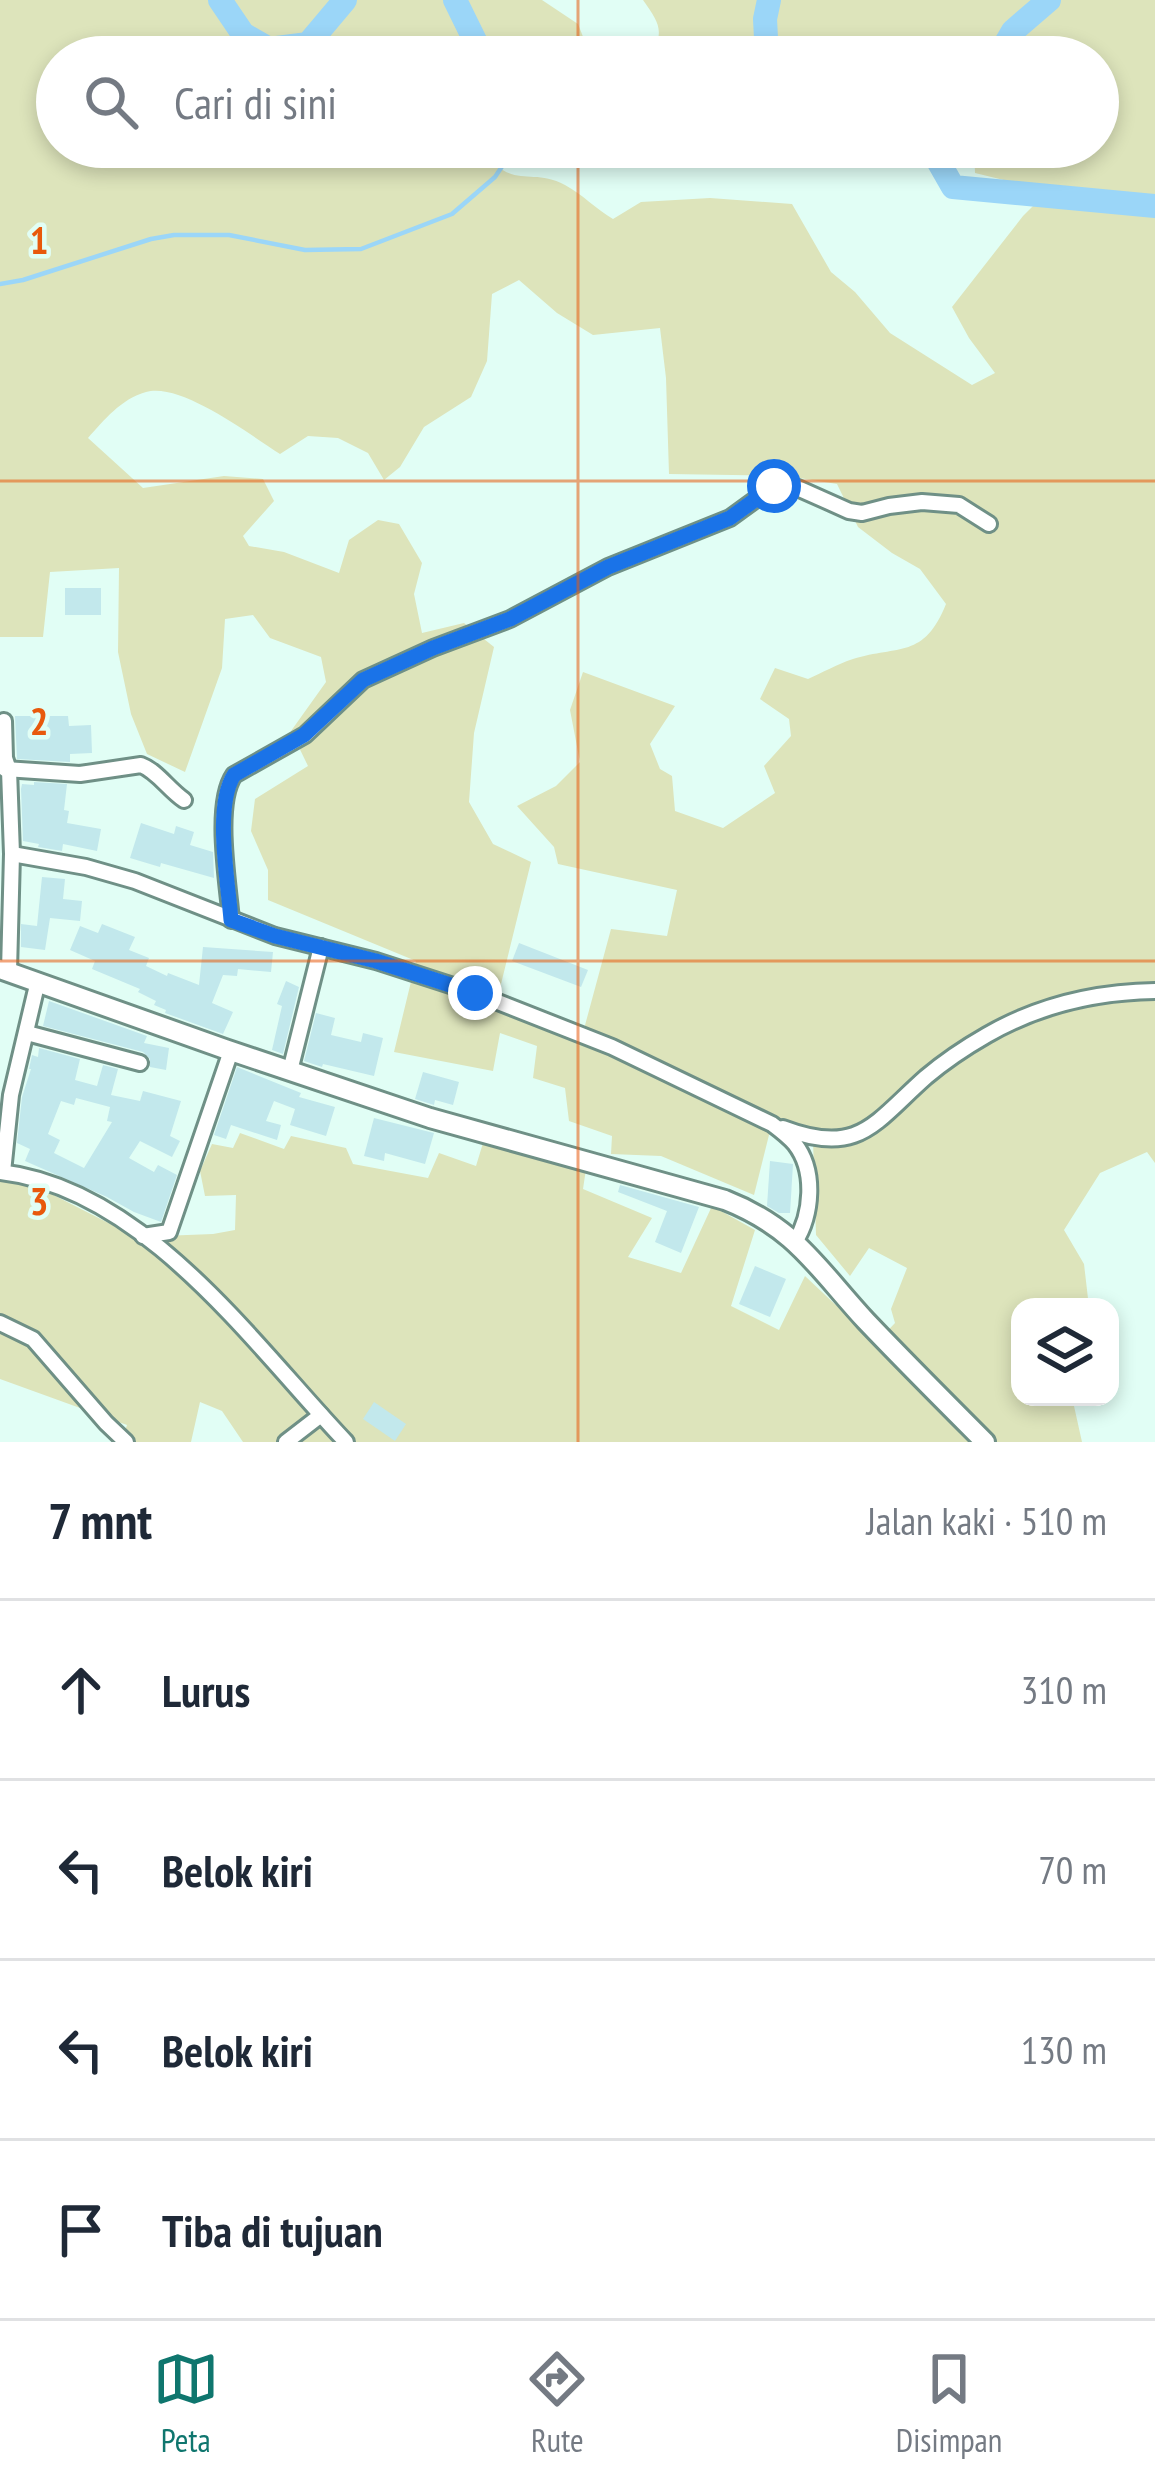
<!DOCTYPE html>
<html lang="id">
<meta charset="utf-8">
<style>
body{margin:0;font-family:"PT Sans Narrow",sans-serif;background:#f6f6f7;color:#1f2937}
.controls{position:absolute;right:36px;bottom:36px;display:grid;overflow:hidden;border-radius:24px;box-shadow:0 6px 18px #0003}
.controls button{width:108px;height:108px;display:grid;place-items:center;padding:0;border:0;border-bottom:3px solid #e0e1e3;background:#fff;color:#1f2937;font:60px sans-serif}
.stop{position:absolute;width:36px;height:36px;margin:-27px;border:9px solid #1a73e8;border-radius:50%;background:#fff}
.stop.end{background:#1a73e8;border-color:#fff;box-shadow:0 3px 12px #0008}
.list{margin:0;padding:0;list-style:none}
h2{display:flex;justify-content:space-between;align-items:center;height:156px;margin:0;padding:0 48px;font-size:51px}
h2 small{font-size:39px;font-weight:400;color:#747a83}
.list li{display:grid;grid-template-columns:78px 1fr auto;gap:36px;align-items:center;box-sizing:border-box;height:180px;padding:0 48px;border-top:3px solid #e0e1e3}
.list b{display:block;font-size:45px;white-space:nowrap}
.list em{font-size:39px;font-style:normal;color:#747a83}
.icon{flex:none;width:66px;height:66px;fill:none;stroke:currentColor;stroke-width:2;stroke-linecap:round;stroke-linejoin:round}
.map{position:relative;flex:none;width:1155px;height:1442px;overflow:hidden}
.search{position:absolute;background:#fff;box-shadow:0 6px 18px #0003;left:36px;right:36px;top:36px;height:132px;display:flex;align-items:center;gap:30px;box-sizing:border-box;padding:0 42px;border-radius:66px;color:#747a83;font-size:45px}
.sheet{height:876px;background:#fff}
nav{display:flex;justify-content:space-around;align-items:center;box-sizing:border-box;height:168px;border-top:3px solid #e0e1e3;background:#fff;font-size:33px;color:#747a83}
nav a{display:grid;justify-items:center;gap:6px}
nav .on{color:#0f766e}
.map>svg:first-child{display:block}
</style>
<div class="map">
<svg width="1155" height="1442" viewBox="0 0 1155 1442">
<rect width="100%" height="100%" fill="#e1fef5"/>
<!-- green -->
<g fill="#dde4bb" fill-rule="evenodd">
<path d="M 0,0 L 542,0 L 578,24 L 591,57 L 462,57 C 445,42 419,40 397,39 L 371,57 L 57,57 L 57,147 L 480,147 C 513,193 529,166 565,185 C 582,194 596,209 613,219 L 641,202 L 710,198 L 792,204 L 831,272 L 855,292 L 890,333 L 972,385 L 995,373 L 969,338 L 952,307 L 1023,216 L 1048,191 L 975,173 L 974,147 L 1098,147 L 1098,57 L 651,57 C 665,30 659,23 643,0 L 1155,0 L 1155,1163 L 1147,1152 L 1100,1173 L 1064,1230 L 1084,1264 L 1089,1307 L 1020,1307 L 1020,1397 L 1072,1397 L 1082,1442 L 243,1442 L 222,1411 L 200,1402 L 191,1442 L 121,1442 L 127,1425 L 0,1379 L 0,1180 L 24,1180 L 136,1237 L 213,1234 L 235,1230 L 236,1195 L 205,1196 L 200,1171 L 212,1144 L 233,1148 L 240,1133 L 284,1149 L 291,1136 L 346,1148 L 353,1164 L 428,1178 L 439,1153 L 476,1166 L 483,1143 L 586,1169 L 583,1189 L 652,1218 L 628,1257 L 681,1273 L 712,1206 L 755,1230 L 731,1306 L 779,1330 L 805,1276 L 876,1343 L 895,1323 L 891,1309 L 907,1268 L 869,1248 L 850,1276 L 816,1235 L 813,1141 L 770,1131 L 754,1195 L 661,1156 L 611,1154 L 612,1136 L 569,1121 L 565,1088 L 533,1078 L 537,1046 L 500,1033 L 493,1071 L 394,1052 L 416,961 L 268,900 L 268,870 L 251,831 L 255,799 L 308,766 L 291,731 L 326,682 L 321,657 L 270,638 L 253,615 L 225,619 L 222,668 L 185,772 L 147,754 L 131,714 L 118,652 L 119,568 L 50,572 L 43,637 L 0,637 ZM 519,280 L 557,313 L 593,335 L 660,328 L 666,378 L 669,474 L 787,476 L 837,484 L 858,527 L 892,553 L 920,569 L 946,604 C 924,659 899,645 853,659 C 837,664 822,673 808,679 L 775,668 L 760,699 L 789,719 L 791,736 L 764,766 L 775,793 L 723,828 L 675,811 L 672,776 L 660,769 L 650,744 L 675,706 L 583,672 L 570,710 L 580,762 L 556,786 L 517,806 L 554,847 L 558,864 L 677,890 L 667,936 L 611,929 L 584,1029 L 501,1003 L 501,984 L 531,862 L 493,844 L 469,802 L 474,733 L 494,647 L 464,623 L 422,633 L 414,594 L 422,563 L 399,524 L 378,520 L 349,540 L 339,573 L 284,552 L 249,546 L 243,536 L 274,501 L 263,479 L 224,476 L 143,488 L 88,438 C 104,420 121,399 146,392 C 181,382 250,435 280,454 L 308,436 L 338,438 L 368,453 L 384,480 L 400,467 L 424,427 L 471,397 L 487,361 L 492,294 Z"/>
<polygon points="546,147 840,147 830,166 798,168 749,158 715,162 614,165 575,157"/>
</g>
<g fill="none" stroke-linecap="round" stroke-linejoin="round">
<!-- stream -->
<polyline stroke="#9bd6f8" stroke-width="4.5" points="0,284 23,280 151,239 174,235 229,235 305,250 361,249 452,214 495,177 515,147"/>
<!-- river -->
<g stroke="#9bd6f8" stroke-width="24">
<polyline points="220,0 243,34 269,49 308,44 345,0"/>
<polyline points="455,0 483,57"/>
<polyline points="767,57 765,19 769,0"/>
<polyline points="998,57 1013,31 1049,0"/>
<polyline points="710,147 732,154 750,147"/>
<polyline points="940,147 937,159 953,187 1155,206"/>
</g>
</g>
<!-- building -->
<g fill="#c2e8ec" fill-rule="evenodd">
<rect x="65" y="588" width="36" height="27"/>
<polygon points="15,716 68,716 69,726 91,725 92,753 70,754 70,762 17,759"/>
<polygon points="34,782 67,784 64,810 69,811 67,823 101,829 97,851 63,844 62,851 38,847 39,844 23,841 21,789 22,784 34,785"/>
<polygon points="141,823 174,834 176,826 194,832 190,845 213,852 214,878 161,863 160,867 130,858"/>
<polygon points="42,877 65,879 63,899 82,901 80,921 50,918 45,950 21,947 21,924 37,926"/>
<polygon points="102,924 135,937 129,950 149,958 146,966 167,976 168,973 199,985 203,947 273,952 271,972 238,969 237,976 223,975 212,1003 233,1012 223,1034 165,1013 166,1010 154,1005 156,1001 138,992 140,989 92,969 95,961 70,950 80,926 98,933"/>
<polygon points="519,943 588,970 581,987 512,961"/>
<polygon points="286,981 299,987 283,1054 272,1050 282,1006 277,1004"/>
<polygon points="49,1001 147,1036 144,1043 169,1048 166,1070 150,1067 150,1059 143,1052 43,1026"/>
<polygon points="316,1013 335,1018 331,1035 361,1042 363,1033 383,1038 374,1076 323,1064 322,1067 304,1061"/>
<path d="M 39,1048 L 80,1059 L 75,1080 L 97,1086 L 103,1065 L 118,1069 L 111,1095 L 140,1101 L 143,1091 L 181,1101 L 170,1136 L 180,1141 L 172,1157 L 140,1141 L 129,1158 L 154,1172 L 158,1165 L 177,1175 L 161,1222 L 134,1212 L 107,1197 L 25,1161 L 30,1149 L 17,1143 L 22,1097 L 31,1069 L 29,1069 L 32,1055 L 38,1057 ZM 76,1098 L 110,1107 L 107,1121 L 112,1122 L 84,1168 L 54,1153 L 60,1140 L 48,1134 L 61,1101 L 74,1105 Z"/>
<polygon points="237,1067 301,1093 299,1097 335,1107 326,1136 290,1125 295,1109 274,1101 266,1121 281,1125 277,1140 231,1125 226,1139 214,1135"/>
<polygon points="423,1072 459,1082 453,1105 435,1100 434,1105 415,1099"/>
<polygon points="374,1118 434,1133 425,1164 385,1153 384,1161 364,1156"/>
<polygon points="770,1161 793,1164 790,1213 779,1213 767,1206"/>
<polygon points="620,1185 699,1207 681,1253 655,1242 667,1211 618,1192"/>
<polygon points="755,1266 786,1279 770,1317 739,1304"/>
<polygon points="374,1402 406,1424 395,1441 363,1419"/>
</g>
<g fill="none" stroke-linecap="round" stroke-linejoin="round">
<!-- street casing -->
<g stroke="#6f9086" stroke-width="20">
<g id="street">
<polyline points="4,721 5,758 9,770 12,854 9,971"/>
<path d="M 5,769 L 80,774 L 141,765 C 157,771 169,790 184,800"/>
<path d="M 12,854 L 86,867 L 135,881 L 275,936 L 376,961 L 475,993 L 612,1047 L 772,1124 C 780,1130 789,1137 795,1144 C 816,1171 812,1215 795,1242"/>
<path d="M 231,920 C 228,883 214,804 234,775 L 305,735 L 363,680 L 433,648 L 510,619 L 608,567 L 730,518 L 774,486 L 793,486 L 849,511 L 862,513 L 889,506 L 922,502 L 959,505 L 989,524"/>
<polyline points="27,1033 140,1063"/>
<polyline points="290,1071 321,947"/>
<path d="M 783,1128 C 859,1157 874,1123 926,1077 C 945,1061 966,1047 987,1035 C 1039,1005 1096,992 1155,991"/>
<path d="M 0,1172 C 144,1188 253,1344 346,1442"/>
<polyline points="3,1172 11,1095 38,981"/>
<polyline points="143,1236 169,1232 231,1051"/>
<polyline points="0,1323 33,1339 106,1423 126,1442"/>
<polyline points="286,1442 321,1415"/>
</g>
</g>
<!-- secondary casing -->
<g stroke="#6f9086" stroke-width="24">
<path id="secondary" d="M 0,969 L 225,1049 L 430,1118 L 725,1200 C 796,1228 817,1268 866,1321 C 905,1362 945,1402 985,1442"/>
</g>
<!-- street -->
<use href="#street" stroke="#fff" stroke-width="14"/>
<!-- secondary -->
<use href="#secondary" stroke="#fff" stroke-width="18"/>
</g>
<g fill="none" stroke-linecap="round" stroke-linejoin="round">
<!-- route -->
<path stroke="#1a73e8" stroke-width="15" d="M 475,993 L 376,961 L 275,936 L 231,920 C 228,881 214,806 234,775 L 304,735 L 363,680 L 433,648 L 510,619 L 608,567 L 730,518 L 774,486"/>
</g>
<!-- grid -->
<path fill="none" stroke="#e8590c" stroke-width="3" stroke-opacity="0.55" d="M 578,0 L 578,57M 578,147 L 578,1442M 0,481 L 1155,481M 0,961 L 1155,961"/>
<g font-size="39" text-anchor="middle" font-weight="bold" fill="#e8590c" stroke="#e1fef5" stroke-width="9" stroke-linejoin="round" paint-order="stroke">
<text x="39" y="254">1</text>
<text x="39" y="735">2</text>
<text x="39" y="1215">3</text>
</g>
</svg>
<div class="controls">
<button><svg class="icon" aria-label="layers" viewBox="0 0 24 24"><path d="M12 4l9 5-9 5-9-5zM3 14l9 5 9-5"/></svg></button>
</div>
<div class="stop" style="left:774px;top:486px"></div>
<div class="stop end" style="left:475px;top:993px"></div>
<div class="search"><svg class="icon" aria-label="search" viewBox="0 0 24 24"><circle cx="10" cy="10" r="6"/><path d="M15 15l6 6"/></svg>Cari di sini</div>
</div>
<section class="sheet">
<h2>7 mnt<small>Jalan kaki · 510 m</small></h2>
<ul class="list">
<li><svg class="icon" aria-label="ahead" viewBox="0 0 24 24"><path d="M12 20V5M6 11l6-6 6 6"/></svg><div><b>Lurus</b></div><em>310 m</em></li>
<li><svg class="icon" aria-label="left" viewBox="0 0 24 24"><path d="M17 20v-9H6M10 6l-5 5 5 5"/></svg><div><b>Belok kiri</b></div><em>70 m</em></li>
<li><svg class="icon" aria-label="left" viewBox="0 0 24 24"><path d="M17 20v-9H6M10 6l-5 5 5 5"/></svg><div><b>Belok kiri</b></div><em>130 m</em></li>
<li><svg class="icon" aria-label="arrive" viewBox="0 0 24 24"><path d="M6 21V4h12l-3 4 3 4H6"/></svg><div><b>Tiba di tujuan</b></div></li>
</ul>
</section>
<nav>
<a class="on"><svg class="icon" aria-label="map" viewBox="0 0 24 24"><path d="M3 6l6-2 6 2 6-2v14l-6 2-6-2-6 2zM9 4v14M15 6v14"/></svg>Peta</a>
<a><svg class="icon" aria-label="directions" viewBox="0 0 24 24"><path d="M12 3l9 9-9 9-9-9zM9 14v-3h6M13 9l2 2-2 2"/></svg>Rute</a>
<a><svg class="icon" aria-label="saved" viewBox="0 0 24 24"><path d="M7 4h10v16l-5-4-5 4z"/></svg>Disimpan</a>
</nav>
